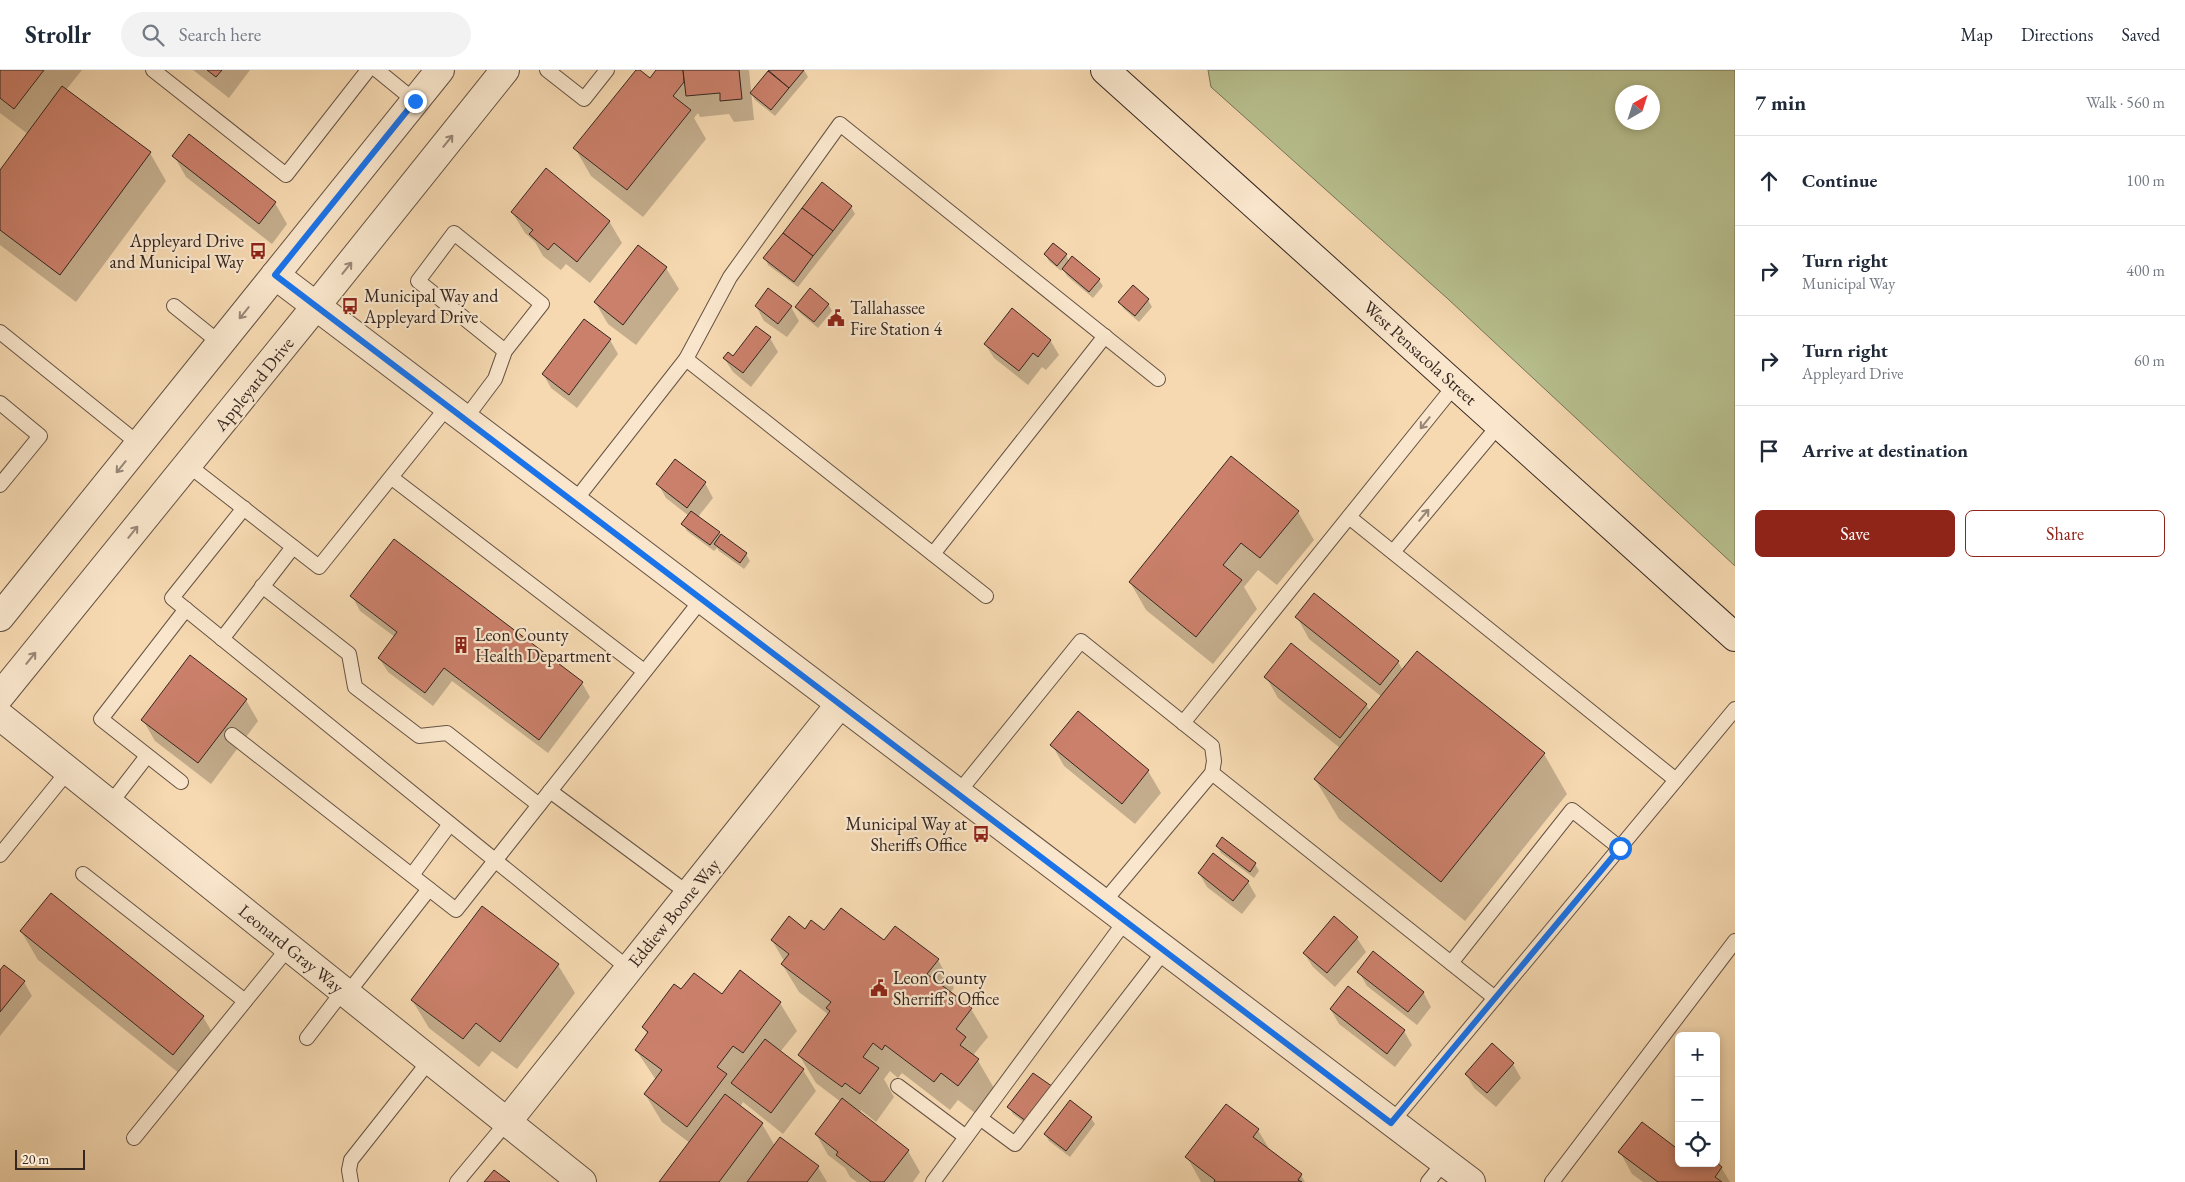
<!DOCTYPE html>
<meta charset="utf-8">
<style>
body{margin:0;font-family:"EB Garamond",serif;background:#f2f2f3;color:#1f2937}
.controls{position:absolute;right:15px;bottom:15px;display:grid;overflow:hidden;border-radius:8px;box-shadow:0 2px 8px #0003}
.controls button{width:45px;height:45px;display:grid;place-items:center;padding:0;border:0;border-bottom:1px solid #e0e1e3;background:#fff;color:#1f2937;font:25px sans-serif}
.compass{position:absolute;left:1615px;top:15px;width:45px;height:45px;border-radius:50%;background:#fff;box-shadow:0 2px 8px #0003;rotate:39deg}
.scale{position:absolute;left:15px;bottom:12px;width:70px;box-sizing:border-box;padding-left:5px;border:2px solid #352620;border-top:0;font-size:14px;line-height:18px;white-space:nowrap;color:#352620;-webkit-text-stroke:4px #f9e6cc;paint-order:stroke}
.stop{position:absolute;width:15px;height:15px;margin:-11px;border:4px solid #1a73e8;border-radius:50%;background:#fff}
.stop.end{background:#1a73e8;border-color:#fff;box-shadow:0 1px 5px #0008}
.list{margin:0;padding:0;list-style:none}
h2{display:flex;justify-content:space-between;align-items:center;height:65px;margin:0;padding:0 20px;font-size:21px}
h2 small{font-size:16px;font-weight:400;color:#747a83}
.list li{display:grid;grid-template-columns:32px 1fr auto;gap:15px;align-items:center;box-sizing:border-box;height:90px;padding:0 20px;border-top:1px solid #e0e1e3}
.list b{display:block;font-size:19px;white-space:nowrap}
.list p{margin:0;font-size:16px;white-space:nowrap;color:#747a83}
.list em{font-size:16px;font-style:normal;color:#747a83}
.actions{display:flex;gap:10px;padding:15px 20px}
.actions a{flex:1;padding:11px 0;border:1px solid #8f2418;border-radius:8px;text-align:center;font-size:18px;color:#8f2418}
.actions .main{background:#8f2418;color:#fff}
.icon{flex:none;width:28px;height:28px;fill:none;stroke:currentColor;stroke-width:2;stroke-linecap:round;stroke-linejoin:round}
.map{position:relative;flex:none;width:1735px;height:1112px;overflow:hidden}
header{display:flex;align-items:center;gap:30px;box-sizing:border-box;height:70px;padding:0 25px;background:#fff;border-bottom:1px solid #e0e1e3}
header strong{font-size:24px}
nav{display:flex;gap:28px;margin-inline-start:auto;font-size:18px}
.search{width:350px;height:45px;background:#f2f2f3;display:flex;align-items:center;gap:12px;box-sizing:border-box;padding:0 18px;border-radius:28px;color:#747a83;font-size:19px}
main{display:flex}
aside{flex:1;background:#fff}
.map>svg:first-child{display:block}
</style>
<header>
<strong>Strollr</strong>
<div class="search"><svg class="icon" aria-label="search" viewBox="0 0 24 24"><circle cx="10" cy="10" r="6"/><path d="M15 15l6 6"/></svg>Search here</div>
<nav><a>Map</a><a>Directions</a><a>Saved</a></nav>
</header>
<main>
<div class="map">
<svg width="1735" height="1112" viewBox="0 0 1735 1112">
<rect width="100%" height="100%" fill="#f6d9b1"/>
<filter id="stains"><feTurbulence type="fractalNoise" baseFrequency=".004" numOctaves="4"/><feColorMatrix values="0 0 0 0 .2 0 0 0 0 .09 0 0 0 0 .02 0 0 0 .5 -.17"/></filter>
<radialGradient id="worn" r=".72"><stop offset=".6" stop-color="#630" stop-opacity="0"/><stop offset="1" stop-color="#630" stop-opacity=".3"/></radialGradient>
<!-- green -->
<path fill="#b8c08f" stroke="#767358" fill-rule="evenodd" d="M 1208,0 L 1735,0 L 1735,496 L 1448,229 L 1211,17 ZM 1622,22 L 1652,22 L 1652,52 L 1622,52 Z"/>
<!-- shadow -->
<g fill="#0003">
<polygon points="0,0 82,0 66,20 150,83 166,111 76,232 0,175 0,102 28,64 0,43"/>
<polygon points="193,0 250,0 229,28"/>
<polygon points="637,0 650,9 657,0 749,0 754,50 734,52 729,44 700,47 698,43 694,48 706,69 643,147 591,106 575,78"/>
<polygon points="770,0 804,0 808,7 775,46 755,30 751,23"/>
<polygon points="174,86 275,133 287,154 272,174 186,107"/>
<polygon points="822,114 851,137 855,144 798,217 768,195 765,188"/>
<polygon points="512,142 609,151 622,173 590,213 566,194 561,200 543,186 535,172 525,163"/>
<polygon points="638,177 666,198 679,219 636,275 608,254 595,232"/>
<polygon points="1045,184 1066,185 1069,192 1099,210 1103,216 1093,228 1067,206 1063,199 1061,201 1049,191"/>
<polygon points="1148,230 1152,237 1139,252 1124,239 1120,233"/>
<polygon points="828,234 832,241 818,258 800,243 796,237"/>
<polygon points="756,236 791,237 799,251 787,267 764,251"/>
<polygon points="770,268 778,282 751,317 733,302 724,288 733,287"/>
<polygon points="610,270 618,284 577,338 551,318 543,304"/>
<polygon points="1050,270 1059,285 1046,300 1042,297 1028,315 994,288 985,274"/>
<polygon points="675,390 705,413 713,428 698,447 746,484 750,491 744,499 719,481 717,478 714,481 687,461 683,454 689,446 666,428 658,414"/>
<polygon points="1298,442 1314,470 1277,515 1258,500 1244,517 1257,539 1213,594 1146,540 1130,512"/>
<polygon points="352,526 582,613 590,627 548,683 452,611 433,636 388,602 379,588 395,567 360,541"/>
<polygon points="1297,547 1398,592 1403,600 1544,684 1567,724 1465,851 1339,749 1315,709 1340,678 1278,628 1266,607 1291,575 1366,635 1370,641 1382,627 1309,569"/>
<polygon points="246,630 258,651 211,714 155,671 143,650"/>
<polygon points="1078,643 1148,701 1161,723 1135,754 1064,696 1052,675"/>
<polygon points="1222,769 1255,794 1259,801 1254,808 1221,783 1217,776"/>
<polygon points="1199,803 1248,812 1256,826 1242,844 1207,817"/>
<polygon points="51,824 203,947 220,975 190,1012 38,890 21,861"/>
<polygon points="483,837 558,895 575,923 517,999 492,981 479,997 429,958 412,930"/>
<polygon points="805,861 824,862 885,872 938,890 954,918 950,923 971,939 988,967 974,984 994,1018 975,1043 958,1030 950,1040 902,1003 898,1008 890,1001 884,1009 894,1027 876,1052 861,1040 860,1043 908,1081 920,1102 913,1112 857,1112 850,1107 845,1098 828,1085 816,1064 841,1032 816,1013 799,985 829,945 799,922 782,894 784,891 772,870"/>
<polygon points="1357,868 1366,882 1335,917 1313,897 1304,883"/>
<polygon points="0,902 24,912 32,926 0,966"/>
<polygon points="1359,902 1423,922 1431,937 1417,955 1367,916"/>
<polygon points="682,921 780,933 797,961 780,982 803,1000 816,1021 783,1064 743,1032 740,1037 762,1054 775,1076 818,1097 827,1112 661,1112 690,1073 662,1052 645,1024 656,1010 636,980 648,965 643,957"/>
<polygon points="1331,940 1404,961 1412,975 1395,997 1339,954"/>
<polygon points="1513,994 1521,1008 1496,1037 1474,1018 1466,1004"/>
<polygon points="1034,1004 1034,1060 1013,1044 1009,1037"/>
<polygon points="1226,1036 1258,1060 1271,1082 1301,1105 1305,1112 1201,1112 1187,1087"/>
<polygon points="1091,1048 1095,1054 1070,1087 1049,1071 1045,1064"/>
<polygon points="1620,1082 1679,1093 1721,1097 1730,1112 1643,1112 1632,1104"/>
</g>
<!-- building -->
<g fill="#cb806b" stroke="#352620">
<polygon points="0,0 44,0 14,39 0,28"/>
<polygon points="207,0 222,0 216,7"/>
<polygon points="636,0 640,0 650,8 656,0 683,0 684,12 673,26 691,40 627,120 573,78"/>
<polygon points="683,0 739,0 742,29 720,31 720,23 686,26"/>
<polygon points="768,0 804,0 789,18"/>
<polygon points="768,1 789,18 771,40 750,23"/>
<polygon points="62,16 151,82 60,205 0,160 0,100"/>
<polygon points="189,64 276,132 259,154 172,86"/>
<polygon points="546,98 610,151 577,192 554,173 548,180 529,164 533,160 511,142"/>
<polygon points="822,112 852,136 833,161 802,138"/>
<polygon points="802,138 833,161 813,186 783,163"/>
<polygon points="783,163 813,186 794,212 763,188"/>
<polygon points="1053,173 1067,184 1057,196 1044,184"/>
<polygon points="638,175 667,197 623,255 594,232"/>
<polygon points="1072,186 1100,209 1089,222 1062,199"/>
<polygon points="1133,215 1149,229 1135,246 1118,232"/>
<polygon points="768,218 792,236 778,254 755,236"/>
<polygon points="810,218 829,234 814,252 795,237"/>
<polygon points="1012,238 1051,270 1038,287 1033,283 1019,301 984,274"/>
<polygon points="584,249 611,269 569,325 542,304"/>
<polygon points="756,256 771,267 743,303 723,288 728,282 733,286"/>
<polygon points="1231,386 1299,441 1260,488 1241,473 1223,495 1242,510 1196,567 1129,512"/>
<polygon points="675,389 706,412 687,438 656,414"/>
<polygon points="691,441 720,462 710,475 681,454"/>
<polygon points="721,464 747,483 740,493 714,474"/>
<polygon points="394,469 583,612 539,670 444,598 425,623 378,588 397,562 350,526"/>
<polygon points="1314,523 1399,591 1380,615 1295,547"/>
<polygon points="1291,573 1367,634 1340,668 1264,607"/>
<polygon points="1417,581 1545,683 1441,812 1314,709"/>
<polygon points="190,585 247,629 198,693 141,650"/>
<polygon points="1078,641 1149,700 1122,734 1050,675"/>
<polygon points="1222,767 1256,793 1250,802 1216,776"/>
<polygon points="1213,783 1249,811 1233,831 1198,803"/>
<polygon points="51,823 204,946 173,985 20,861"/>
<polygon points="482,836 559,894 500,972 476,953 463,969 411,930"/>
<polygon points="841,838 884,870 895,856 939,889 927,904 972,938 956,959 966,967 960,975 979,989 958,1016 941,1003 934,1012 885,975 882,980 873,973 863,987 879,998 860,1024 845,1013 842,1017 798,985 830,941 826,938 831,932 781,894 789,884 771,870 789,846 805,859 811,850 824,860"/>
<polygon points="1334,846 1358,867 1327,903 1303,883"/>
<polygon points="1373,881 1424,922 1408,942 1357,902"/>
<polygon points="4,895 25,911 0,942 0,900"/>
<polygon points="740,900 781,932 743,983 733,976 717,997 727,1004 687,1057 644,1024 662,1000 635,980 648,962 642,957 674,914 681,919 694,903 722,924"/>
<polygon points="1348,916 1405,960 1387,984 1330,939"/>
<polygon points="765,969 804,999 771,1043 731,1013"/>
<polygon points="1492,973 1514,993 1487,1023 1465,1004"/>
<polygon points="1033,1003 1056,1019 1030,1054 1007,1037"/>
<polygon points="725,1024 763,1053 719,1112 659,1112"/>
<polygon points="842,1028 909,1080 884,1112 871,1112 836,1085 838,1082 815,1064"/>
<polygon points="1070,1030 1092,1047 1066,1081 1044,1064"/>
<polygon points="1226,1034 1259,1059 1253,1067 1302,1104 1298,1110 1302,1112 1214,1112 1215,1110 1185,1087"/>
<polygon points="1642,1052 1679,1080 1679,1093 1716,1092 1722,1097 1715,1107 1722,1112 1658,1112 1618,1082"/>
<polygon points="780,1067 819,1096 807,1112 747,1112"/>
<polygon points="494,1100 510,1112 484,1112"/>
</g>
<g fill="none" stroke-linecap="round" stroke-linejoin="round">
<!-- service casing -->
<g stroke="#655344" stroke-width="16">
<g id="service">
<polyline points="153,0 286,105 368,0"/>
<polyline points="377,0 415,31"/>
<polyline points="547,0 584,29 607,0"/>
<polyline points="174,236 220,273"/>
<polyline points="0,262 139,374"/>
<polyline points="686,289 986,526"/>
<polyline points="0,333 40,366 0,415"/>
<polyline points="465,349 495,309 505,281 542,234 454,163 418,211 505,281"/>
<polyline points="188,395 319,497 448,336"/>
<polyline points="392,408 644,601"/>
<polyline points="574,432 686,289 730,207 840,54 1158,309"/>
<polyline points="244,438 172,528 629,899"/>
<polyline points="1349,447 1676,710"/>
<polyline points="1393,482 1499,355"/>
<polyline points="933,484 1105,266"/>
<polyline points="262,516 349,584 355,617 419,666 447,663 539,735"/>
<polyline points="222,569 293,477"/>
<polyline points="1183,653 1455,315"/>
<polyline points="232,665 456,840 702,529"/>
<polyline points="1212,703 1495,928"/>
<polyline points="181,712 101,649 186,539"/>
<polyline points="550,721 689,824"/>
<polyline points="958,723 1081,571 1212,676 1214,691 1212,703 1103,833"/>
<polyline points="110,734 147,686"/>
<polyline points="0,785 68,701"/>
<polyline points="83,804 245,931"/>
<polyline points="412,805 450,754"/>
<polyline points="1451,893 1572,740 1620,778"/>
<polyline points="347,924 429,819"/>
<polyline points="307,968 343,921"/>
<polyline points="898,1016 966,1067"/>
<polyline points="980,1048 1015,1074 1165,880"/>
<polyline points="1391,1053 1735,639"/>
<polyline points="134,1068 289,877"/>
<polyline points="351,1112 349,1100 351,1090 430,990"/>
<polyline points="457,1112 507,1052"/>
<polyline points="933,1112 1126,850"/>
<polyline points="1428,1112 1444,1092"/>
<polyline points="1552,1112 1735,871"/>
</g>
</g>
<!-- minor casing -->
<g stroke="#655344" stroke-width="30">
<g id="minor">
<polyline points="0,646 582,1112"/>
<polyline points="507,1052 840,634"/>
</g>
</g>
<!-- tertiary casing -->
<g stroke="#655344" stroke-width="30">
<g id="tertiary">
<polyline points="275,205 1471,1112"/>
<polyline points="0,547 440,0"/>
<polyline points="0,626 316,236 505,0"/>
</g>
</g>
<!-- secondary casing -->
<g stroke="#352620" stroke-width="30">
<polyline id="secondary" points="1105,0 1735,567"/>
</g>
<!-- service -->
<use href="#service" stroke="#f9e6cc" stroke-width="14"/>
<!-- minor -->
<use href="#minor" stroke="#f9e6cc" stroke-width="28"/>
<!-- tertiary -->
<use href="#tertiary" stroke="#f9e6cc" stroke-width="28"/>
<!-- secondary -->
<use href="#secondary" stroke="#f9e6cc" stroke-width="28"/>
</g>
<!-- one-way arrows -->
<defs><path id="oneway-shaft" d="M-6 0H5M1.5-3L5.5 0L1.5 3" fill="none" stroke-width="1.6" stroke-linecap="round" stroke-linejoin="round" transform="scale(1.25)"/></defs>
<g stroke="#978676">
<use href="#oneway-shaft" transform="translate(448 71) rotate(-51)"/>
<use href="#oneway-shaft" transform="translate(347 198) rotate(-51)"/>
<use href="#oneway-shaft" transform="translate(244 243) rotate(129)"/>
<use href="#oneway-shaft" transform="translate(1425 353) rotate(129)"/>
<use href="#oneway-shaft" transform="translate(121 397) rotate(129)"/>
<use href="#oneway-shaft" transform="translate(1424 445) rotate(-50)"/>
<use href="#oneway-shaft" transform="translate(133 462) rotate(-51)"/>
<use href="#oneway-shaft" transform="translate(31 588) rotate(-51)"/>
</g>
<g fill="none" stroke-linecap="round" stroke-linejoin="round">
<!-- route -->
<polyline stroke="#1a73e8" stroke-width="6" points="415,31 275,205 1391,1053 1620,778"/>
</g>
<!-- icons -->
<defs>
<g id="bus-bare" transform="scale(1.35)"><path d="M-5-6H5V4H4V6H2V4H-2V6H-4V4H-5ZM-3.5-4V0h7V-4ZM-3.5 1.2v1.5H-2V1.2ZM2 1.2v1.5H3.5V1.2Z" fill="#8f2418" stroke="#f9e6cc" stroke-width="2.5" paint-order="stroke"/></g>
<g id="civic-bare" transform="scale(1.35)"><path d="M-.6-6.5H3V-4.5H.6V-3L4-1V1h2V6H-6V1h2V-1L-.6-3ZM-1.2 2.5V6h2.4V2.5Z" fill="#8f2418" stroke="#f9e6cc" stroke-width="2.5" paint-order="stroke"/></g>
<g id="building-bare" transform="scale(1.35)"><path d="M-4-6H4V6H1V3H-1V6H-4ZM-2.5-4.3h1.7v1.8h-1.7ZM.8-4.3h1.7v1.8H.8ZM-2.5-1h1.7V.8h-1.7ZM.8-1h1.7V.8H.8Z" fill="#8f2418" stroke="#f9e6cc" stroke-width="2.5" paint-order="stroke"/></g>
</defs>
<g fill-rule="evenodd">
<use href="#bus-bare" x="258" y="181"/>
<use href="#bus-bare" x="350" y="236"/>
<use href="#civic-bare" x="836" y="248"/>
<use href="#building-bare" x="461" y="575"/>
<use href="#bus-bare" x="981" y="764"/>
<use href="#civic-bare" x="879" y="918"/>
</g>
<g text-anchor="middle" stroke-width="4.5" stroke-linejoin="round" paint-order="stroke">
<!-- poi labels -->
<g font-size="18" fill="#352620" stroke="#f9e6cc" text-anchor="start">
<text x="244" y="177" text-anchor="end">Appleyard Drive<tspan x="244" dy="21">and Municipal Way</tspan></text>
<text x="364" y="232">Municipal Way and<tspan x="364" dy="21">Appleyard Drive</tspan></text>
<text x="850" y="244">Tallahassee<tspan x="850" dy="21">Fire Station 4</tspan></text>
<text x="475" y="571">Leon County<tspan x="475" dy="21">Health Department</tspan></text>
<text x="967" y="760" text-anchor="end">Municipal Way at<tspan x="967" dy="21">Sheriffs Office</tspan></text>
<text x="893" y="914">Leon County<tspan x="893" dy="21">Sherriff's Office</tspan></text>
</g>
<!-- street labels -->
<g font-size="18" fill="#352620" stroke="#f9e6cc">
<text transform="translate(1420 283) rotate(42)" y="6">West Pensacola Street</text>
<text transform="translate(254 314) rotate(-51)" y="6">Appleyard Drive</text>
<text transform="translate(674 843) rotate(-51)" y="6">Eddiew Boone Way</text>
<text transform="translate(291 879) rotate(39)" y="6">Leonard Gray Way</text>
</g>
</g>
<rect width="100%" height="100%" filter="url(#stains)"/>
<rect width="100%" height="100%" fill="url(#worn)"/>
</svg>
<div class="controls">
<button>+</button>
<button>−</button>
<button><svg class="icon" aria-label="locate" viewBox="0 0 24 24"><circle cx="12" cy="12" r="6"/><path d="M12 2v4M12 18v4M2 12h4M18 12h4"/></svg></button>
</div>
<svg class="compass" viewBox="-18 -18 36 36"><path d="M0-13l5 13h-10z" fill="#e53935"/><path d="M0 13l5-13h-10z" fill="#747a83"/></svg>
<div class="scale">20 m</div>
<div class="stop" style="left:1620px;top:778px"></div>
<div class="stop end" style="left:415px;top:31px"></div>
</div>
<aside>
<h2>7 min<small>Walk · 560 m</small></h2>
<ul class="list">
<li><svg class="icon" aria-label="ahead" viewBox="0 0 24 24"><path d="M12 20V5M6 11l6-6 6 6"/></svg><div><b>Continue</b></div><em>100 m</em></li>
<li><svg class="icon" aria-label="right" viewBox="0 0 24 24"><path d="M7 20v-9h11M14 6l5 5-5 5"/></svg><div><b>Turn right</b><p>Municipal Way</p></div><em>400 m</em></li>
<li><svg class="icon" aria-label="right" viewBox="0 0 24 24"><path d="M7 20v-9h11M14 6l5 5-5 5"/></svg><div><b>Turn right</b><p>Appleyard Drive</p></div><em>60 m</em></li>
<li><svg class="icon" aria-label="arrive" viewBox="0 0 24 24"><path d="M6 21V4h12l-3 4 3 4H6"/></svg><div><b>Arrive at destination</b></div></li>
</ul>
<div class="actions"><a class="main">Save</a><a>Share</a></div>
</aside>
</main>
